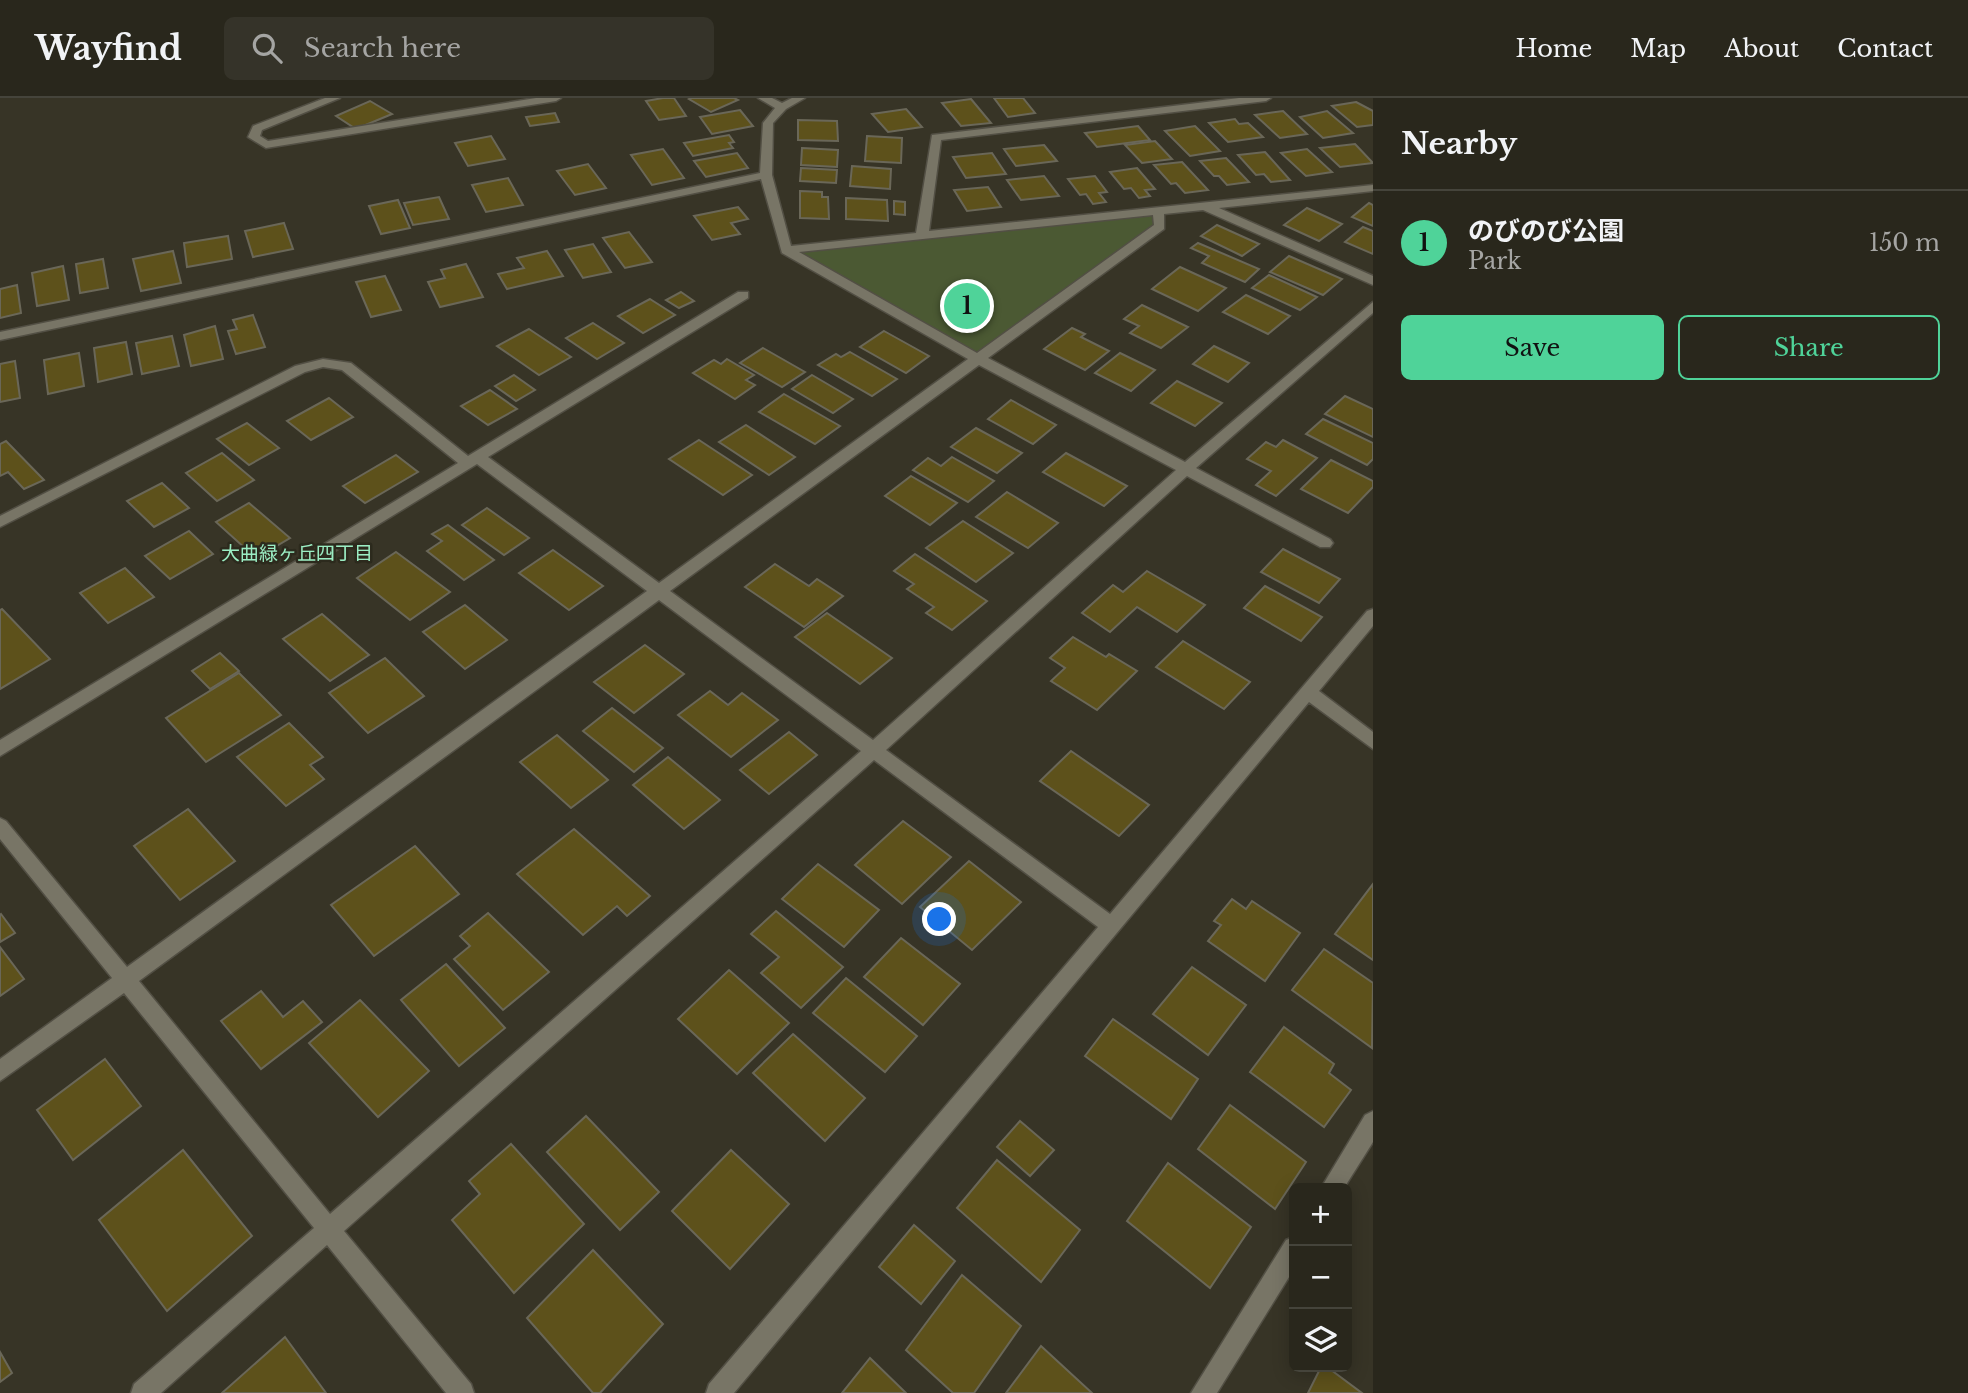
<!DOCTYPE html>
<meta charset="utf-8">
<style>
body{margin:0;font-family:"Libre Baskerville","Noto Sans JP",serif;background:#353329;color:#f1f3f6}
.controls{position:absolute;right:21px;bottom:21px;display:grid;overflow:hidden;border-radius:10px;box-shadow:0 4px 18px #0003}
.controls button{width:63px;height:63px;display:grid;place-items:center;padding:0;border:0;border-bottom:2px solid #45443b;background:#29271c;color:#f1f3f6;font:35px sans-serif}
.you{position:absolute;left:940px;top:822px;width:24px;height:24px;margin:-18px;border:5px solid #fff;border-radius:50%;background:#1a73e8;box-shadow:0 0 0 10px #1a73e833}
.badge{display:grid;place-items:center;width:46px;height:46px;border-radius:50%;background:#4fd399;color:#111;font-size:23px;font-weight:700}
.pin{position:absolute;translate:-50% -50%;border:4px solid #fff;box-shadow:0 2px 7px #0006}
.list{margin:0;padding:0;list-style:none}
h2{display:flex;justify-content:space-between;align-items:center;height:91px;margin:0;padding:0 28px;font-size:30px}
h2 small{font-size:23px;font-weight:400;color:#a5a5a3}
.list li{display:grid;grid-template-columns:46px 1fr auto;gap:21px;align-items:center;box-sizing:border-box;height:105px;padding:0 28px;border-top:2px solid #45443b}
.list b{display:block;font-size:26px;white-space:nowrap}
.list p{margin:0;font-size:23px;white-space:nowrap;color:#a5a5a3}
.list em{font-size:23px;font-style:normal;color:#a5a5a3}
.actions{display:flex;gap:14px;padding:21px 28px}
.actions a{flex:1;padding:16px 0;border:2px solid #4fd399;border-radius:10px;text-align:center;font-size:24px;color:#4fd399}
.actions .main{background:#4fd399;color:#111}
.icon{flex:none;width:38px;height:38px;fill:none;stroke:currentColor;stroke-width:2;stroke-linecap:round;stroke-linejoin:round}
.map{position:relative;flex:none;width:1373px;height:1295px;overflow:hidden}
header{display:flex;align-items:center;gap:42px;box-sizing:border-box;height:98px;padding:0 35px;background:#29271c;border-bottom:2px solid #45443b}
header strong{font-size:33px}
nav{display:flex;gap:38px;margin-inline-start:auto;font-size:24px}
.search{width:490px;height:63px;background:#353329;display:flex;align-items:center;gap:18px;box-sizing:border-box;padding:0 24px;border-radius:10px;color:#a5a5a3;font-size:26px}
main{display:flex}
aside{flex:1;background:#29271c}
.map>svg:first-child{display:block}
</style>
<header>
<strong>Wayfind</strong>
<div class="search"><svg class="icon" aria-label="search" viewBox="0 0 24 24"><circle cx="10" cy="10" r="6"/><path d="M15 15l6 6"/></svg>Search here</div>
<nav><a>Home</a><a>Map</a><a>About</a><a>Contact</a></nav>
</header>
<main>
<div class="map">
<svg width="1373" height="1295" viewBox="0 0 1373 1295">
<rect width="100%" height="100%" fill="#373426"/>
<!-- green -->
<polygon fill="#4b5933" points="1158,113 1152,133 977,260 786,152"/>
<!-- building -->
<g fill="#5d511b" stroke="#6a6758" stroke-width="2">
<polygon points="663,0 674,0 686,18 659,22 646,3"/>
<polygon points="691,0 734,0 738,2 711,14 689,1"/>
<polygon points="994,0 1023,0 1035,15 1008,19"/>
<polygon points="971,1 991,25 961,28 942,5"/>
<polygon points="370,3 392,16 356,31 336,18"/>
<polygon points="1356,4 1373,13 1373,27 1357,29 1332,8"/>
<polygon points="906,11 922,29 888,34 872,16"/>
<polygon points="740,12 753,28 712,36 700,19"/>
<polygon points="1283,13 1307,36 1280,40 1255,17"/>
<polygon points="1327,13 1353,35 1323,40 1300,19"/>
<polygon points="555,15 559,24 530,28 526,19"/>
<polygon points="1235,21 1239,26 1248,25 1263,39 1228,44 1209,25"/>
<polygon points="798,22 837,23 838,43 798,42"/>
<polygon points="1138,28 1150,42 1097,49 1085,35"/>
<polygon points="1195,28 1220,53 1190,58 1165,33"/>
<polygon points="729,37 734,44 729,45 733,50 693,58 684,45"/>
<polygon points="491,38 505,61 468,68 455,45"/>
<polygon points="867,38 902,40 901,65 865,63"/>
<polygon points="1155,43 1172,61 1142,65 1125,47"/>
<polygon points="1355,46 1373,65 1340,69 1320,50"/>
<polygon points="1044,47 1057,63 1016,68 1004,51"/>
<polygon points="802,50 838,52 837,69 801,67"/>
<polygon points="663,51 684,80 652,87 631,57"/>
<polygon points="1307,51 1332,74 1306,78 1281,55"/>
<polygon points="1265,54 1290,82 1271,84 1264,76 1256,77 1238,57"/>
<polygon points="737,55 748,70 706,79 694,63"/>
<polygon points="992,55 1006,76 966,80 953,59"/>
<polygon points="1226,60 1249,84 1227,87 1219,78 1214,78 1200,63"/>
<polygon points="1182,64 1208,92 1185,95 1176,85 1171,86 1154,67"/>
<polygon points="588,66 606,90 575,97 557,73"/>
<polygon points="852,68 891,71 890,91 850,88"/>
<polygon points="801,70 837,72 836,85 800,83"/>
<polygon points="1137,70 1155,91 1145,92 1150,98 1139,100 1131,90 1124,91 1110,74"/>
<polygon points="1044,78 1059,98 1021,102 1007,82"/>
<polygon points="1095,78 1107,94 1099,95 1106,104 1093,106 1086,96 1080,97 1068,81"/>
<polygon points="508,80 523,107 486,114 472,87"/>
<polygon points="988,89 1001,109 967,113 954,92"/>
<polygon points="800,93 822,94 822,99 828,99 829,121 800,120"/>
<polygon points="439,99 449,121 413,127 404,105"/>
<polygon points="846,100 887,102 888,123 846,121"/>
<polygon points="398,102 410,130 381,136 369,108"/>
<polygon points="894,103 905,104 905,117 894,116"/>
<polygon points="1369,105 1373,107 1373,128 1352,119"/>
<polygon points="738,109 748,121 731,125 740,136 712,142 694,118"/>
<polygon points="1307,110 1342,126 1319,143 1284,127"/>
<polygon points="284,125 293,151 253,159 245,133"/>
<polygon points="1217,127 1259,146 1242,158 1201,138"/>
<polygon points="1363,129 1373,133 1373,156 1345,144"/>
<polygon points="629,134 652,164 625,170 603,140"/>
<polygon points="228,138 232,161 187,169 184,145"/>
<polygon points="1198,145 1259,171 1245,184 1202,165 1209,158 1191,150"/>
<polygon points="593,146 611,174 583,180 565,152"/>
<polygon points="173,153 181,185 141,193 133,161"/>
<polygon points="547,153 563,178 507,191 498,176 524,170 517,160"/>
<polygon points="1289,158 1342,181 1323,197 1270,174"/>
<polygon points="103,161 108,190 80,195 76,166"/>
<polygon points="466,166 483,199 440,209 428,184 445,180 441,172"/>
<polygon points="63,168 69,202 37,208 32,175"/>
<polygon points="1180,169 1226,190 1198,213 1152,191"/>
<polygon points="1269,177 1317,199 1300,212 1252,190"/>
<polygon points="385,178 401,212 371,219 356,184"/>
<polygon points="17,187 21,215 0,220 0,191"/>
<polygon points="681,194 694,203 679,210 666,202"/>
<polygon points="1246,197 1290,218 1268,236 1223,214"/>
<polygon points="650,201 675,217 643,235 618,218"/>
<polygon points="1142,207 1188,229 1161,250 1130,235 1139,228 1124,221"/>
<polygon points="253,217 265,249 236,256 228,233 237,231 233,222"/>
<polygon points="593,225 624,245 597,261 566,240"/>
<polygon points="215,228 223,261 191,268 184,237"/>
<polygon points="1072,230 1085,236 1081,239 1109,253 1085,272 1044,251"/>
<polygon points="529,231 571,259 539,277 497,248"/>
<polygon points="884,233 929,258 906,275 860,249"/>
<polygon points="172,238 179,268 142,276 136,245"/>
<polygon points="126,244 132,276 98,284 94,250"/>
<polygon points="1214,248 1249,265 1228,284 1193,266"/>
<polygon points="763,250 805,274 782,289 740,265"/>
<polygon points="850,254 897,281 872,298 818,267 836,256 841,259"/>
<polygon points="79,255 84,288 48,296 44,262"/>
<polygon points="1120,255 1155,272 1131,293 1095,275"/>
<polygon points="727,261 754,277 746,282 755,287 735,301 693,275 714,262 721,266"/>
<polygon points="15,263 20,300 0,304 0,266"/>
<polygon points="514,277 535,292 516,303 495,288"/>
<polygon points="812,277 853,301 833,315 792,291"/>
<polygon points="1177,283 1222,305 1195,328 1151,305"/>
<polygon points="490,292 517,311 488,327 461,308"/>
<polygon points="784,296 840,328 815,346 759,314"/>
<polygon points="1345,298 1373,311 1373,339 1325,316"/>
<polygon points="329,300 353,319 311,342 287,323"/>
<polygon points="1011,302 1056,327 1033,346 988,321"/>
<polygon points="1323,321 1373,345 1373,361 1367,367 1306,336"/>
<polygon points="247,325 279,350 249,367 217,341"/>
<polygon points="746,327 795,359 769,377 719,344"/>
<polygon points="976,330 1022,355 997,375 951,349"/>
<polygon points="699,342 752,377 723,397 669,361"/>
<polygon points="1283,342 1317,360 1276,398 1256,387 1271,373 1247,361 1266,344 1276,349"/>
<polygon points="6,343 44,382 24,391 8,374 0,378 0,346"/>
<polygon points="222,355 254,382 217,403 186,375"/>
<polygon points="1066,355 1127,388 1104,408 1043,374"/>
<polygon points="396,357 418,374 365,405 343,388"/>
<polygon points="952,359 994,383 968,404 913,372 928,360 941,368"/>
<polygon points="1331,362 1373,383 1373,389 1348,415 1301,391"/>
<polygon points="911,378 957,405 930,427 885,398"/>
<polygon points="162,385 189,410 154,429 127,403"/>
<polygon points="1007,394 1058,425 1028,450 976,419"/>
<polygon points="249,405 290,440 256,460 216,424"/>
<polygon points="487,410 529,440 504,457 462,427"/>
<polygon points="963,423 1013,455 976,484 926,450"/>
<polygon points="448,427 494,462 464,482 427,453 442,443 432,436"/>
<polygon points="189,433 213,456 170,481 145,458"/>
<polygon points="1283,451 1340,481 1319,505 1261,474"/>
<polygon points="553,452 603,488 569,512 519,475"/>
<polygon points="396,454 450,494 410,522 357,480"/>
<polygon points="915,456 987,503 952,532 926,515 934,509 907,491 914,486 894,473"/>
<polygon points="775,466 809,488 817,481 843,498 804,529 745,489"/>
<polygon points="125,470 154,499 108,525 80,495"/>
<polygon points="1147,473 1205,507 1177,534 1137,509 1110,534 1082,515 1113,487 1123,494"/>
<polygon points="1265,488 1322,519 1301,543 1244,510"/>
<polygon points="465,507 507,542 465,571 423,534"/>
<polygon points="2,511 50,561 0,591 0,512"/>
<polygon points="827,515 892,560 860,586 795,539"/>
<polygon points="322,516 369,557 330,583 283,541"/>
<polygon points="1073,539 1106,559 1109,556 1137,573 1097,612 1051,583 1065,570 1050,560"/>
<polygon points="1183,543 1250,584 1224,611 1156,569"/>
<polygon points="645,547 684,576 634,615 594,584"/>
<polygon points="220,555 239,573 210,591 192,573"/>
<polygon points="385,560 424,598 368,635 329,595"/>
<polygon points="239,575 281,617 206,664 166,620"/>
<polygon points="710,593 728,607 742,595 778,622 731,659 678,617"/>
<polygon points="612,610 663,650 634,674 583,633"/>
<polygon points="289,625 323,659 310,667 324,681 286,708 237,659"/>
<polygon points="789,634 817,657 769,696 740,672"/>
<polygon points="557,637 608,682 571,710 520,664"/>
<polygon points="1071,653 1149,707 1119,738 1040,683"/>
<polygon points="668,659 720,702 684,731 633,687"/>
<polygon points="188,711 235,763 180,802 134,748"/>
<polygon points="903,723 951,759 902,806 855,767"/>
<polygon points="574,731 650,798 627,818 617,808 583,837 517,776"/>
<polygon points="415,748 459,796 374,858 331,807"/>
<polygon points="969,763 1021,804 972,852 920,809"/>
<polygon points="818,766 879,812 844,849 782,801"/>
<polygon points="1373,786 1373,862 1335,836"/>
<polygon points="1232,801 1246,811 1252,803 1300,835 1265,883 1208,843 1221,827 1214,823"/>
<polygon points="776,813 843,869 801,910 761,875 779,859 751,836"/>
<polygon points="488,815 549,874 503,912 454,861 470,848 460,838"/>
<polygon points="1,816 15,835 0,844 0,817"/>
<polygon points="901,840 960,886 923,927 864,879"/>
<polygon points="0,849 24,881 0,898"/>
<polygon points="1324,851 1373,885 1372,950 1292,892"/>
<polygon points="446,866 505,930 459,968 401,902"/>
<polygon points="1192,869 1246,907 1208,957 1153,916"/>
<polygon points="729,872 789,925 737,976 678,921"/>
<polygon points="846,880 917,938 885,974 813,915"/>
<polygon points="261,893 283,919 303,903 322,924 261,971 221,923"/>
<polygon points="360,902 429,973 378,1019 309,945"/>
<polygon points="1113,921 1198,981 1171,1021 1085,958"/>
<polygon points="1284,929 1334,966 1329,975 1351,992 1324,1029 1250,974"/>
<polygon points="793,936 865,1000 825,1043 753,975"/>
<polygon points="105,961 141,1008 73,1062 37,1012"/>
<polygon points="1230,1007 1306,1064 1275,1111 1198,1051"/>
<polygon points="586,1018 659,1094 620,1132 547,1054"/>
<polygon points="1020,1023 1054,1052 1030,1078 997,1049"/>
<polygon points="511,1046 584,1126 514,1195 452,1122 480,1096 469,1083"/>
<polygon points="183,1052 252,1138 167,1213 99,1122"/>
<polygon points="731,1052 789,1106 730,1171 672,1113"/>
<polygon points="997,1062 1080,1132 1041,1184 957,1110"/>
<polygon points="1168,1065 1251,1129 1210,1190 1127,1123"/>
<polygon points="914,1127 955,1163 921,1206 879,1169"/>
<polygon points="593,1152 663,1226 600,1295 593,1295 527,1220"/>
<polygon points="962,1177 1021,1228 974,1295 953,1295 906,1252"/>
<polygon points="285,1239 326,1295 222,1295"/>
<polygon points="1041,1248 1092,1295 1006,1295"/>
<polygon points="0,1254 12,1275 0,1284"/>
<polygon points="870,1260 906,1295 842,1295"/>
<polygon points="1321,1269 1327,1269 1362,1295 1308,1295"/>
</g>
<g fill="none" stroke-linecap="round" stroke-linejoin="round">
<!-- minor casing -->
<g stroke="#524f44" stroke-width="3">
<g id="minor">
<polygon points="325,0 340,0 262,32 260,38 268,43 536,0 561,0 556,3 266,50 248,39 253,28"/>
<path d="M 758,0 L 772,0 L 782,5 L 792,0 L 805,0 L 786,11 L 773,25 L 772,77 L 791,148 L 916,135 L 932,37 L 1239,0 L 1271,0 L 1266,3 L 941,42 L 929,133 L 1373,87 L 1373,93 L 1219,110 L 1373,178 L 1373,187 L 1203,112 L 1164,116 L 1164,131 L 988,260 L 1185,364 L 1373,204 L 1373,215 L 1196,370 L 1330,441 L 1333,445 L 1330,449 L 1320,449 L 1187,378 L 886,652 L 1110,816 L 1367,513 L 1373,511 L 1373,528 L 1319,593 L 1373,634 L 1373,651 L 1309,604 L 734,1295 L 706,1295 L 709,1286 L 1098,829 L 874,662 L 344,1133 L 471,1286 L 474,1295 L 446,1295 L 327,1147 L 161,1295 L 131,1295 L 134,1286 L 314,1130 L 124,895 L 0,983 L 0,961 L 112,880 L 0,741 L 0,720 L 6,723 L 127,869 L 647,493 L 477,366 L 0,658 L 0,642 L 458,365 L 342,272 L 323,269 L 305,274 L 0,429 L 0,418 L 295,268 L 323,261 L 351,265 L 468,358 L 738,194 L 748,194 L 748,200 L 488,359 L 659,485 L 968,261 L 782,155 L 761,81 L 0,242 L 0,234 L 760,75 L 763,25 L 775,10 ZM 1153,117 L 1154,127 L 977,255 L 799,154 ZM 979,267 L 1176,372 L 873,642 L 670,493 ZM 659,502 L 861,653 L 330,1116 L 139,883 Z"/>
<polygon points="1373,1013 1373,1044 1344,1090 1321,1090 1365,1017"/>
<polygon points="1294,1139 1294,1171 1217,1295 1191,1295 1286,1142"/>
</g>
</g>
<!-- minor -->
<use href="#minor" fill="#787566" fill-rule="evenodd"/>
</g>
<g text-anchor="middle" stroke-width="5" stroke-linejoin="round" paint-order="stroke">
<!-- neighbourhood labels -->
<g font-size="19" fill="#9ceec4" stroke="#2c2a1d">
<text x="297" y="462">大曲緑ヶ丘四丁目</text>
</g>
</g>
</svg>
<div class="controls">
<button>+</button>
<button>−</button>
<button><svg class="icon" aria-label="layers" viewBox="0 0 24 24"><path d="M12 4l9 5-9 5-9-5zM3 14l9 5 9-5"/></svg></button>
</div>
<div class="you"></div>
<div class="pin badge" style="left:967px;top:208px">1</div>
</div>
<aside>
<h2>Nearby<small></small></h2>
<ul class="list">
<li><span class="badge">1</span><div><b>のびのび公園</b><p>Park</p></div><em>150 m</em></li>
</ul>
<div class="actions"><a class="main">Save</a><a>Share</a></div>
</aside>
</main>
